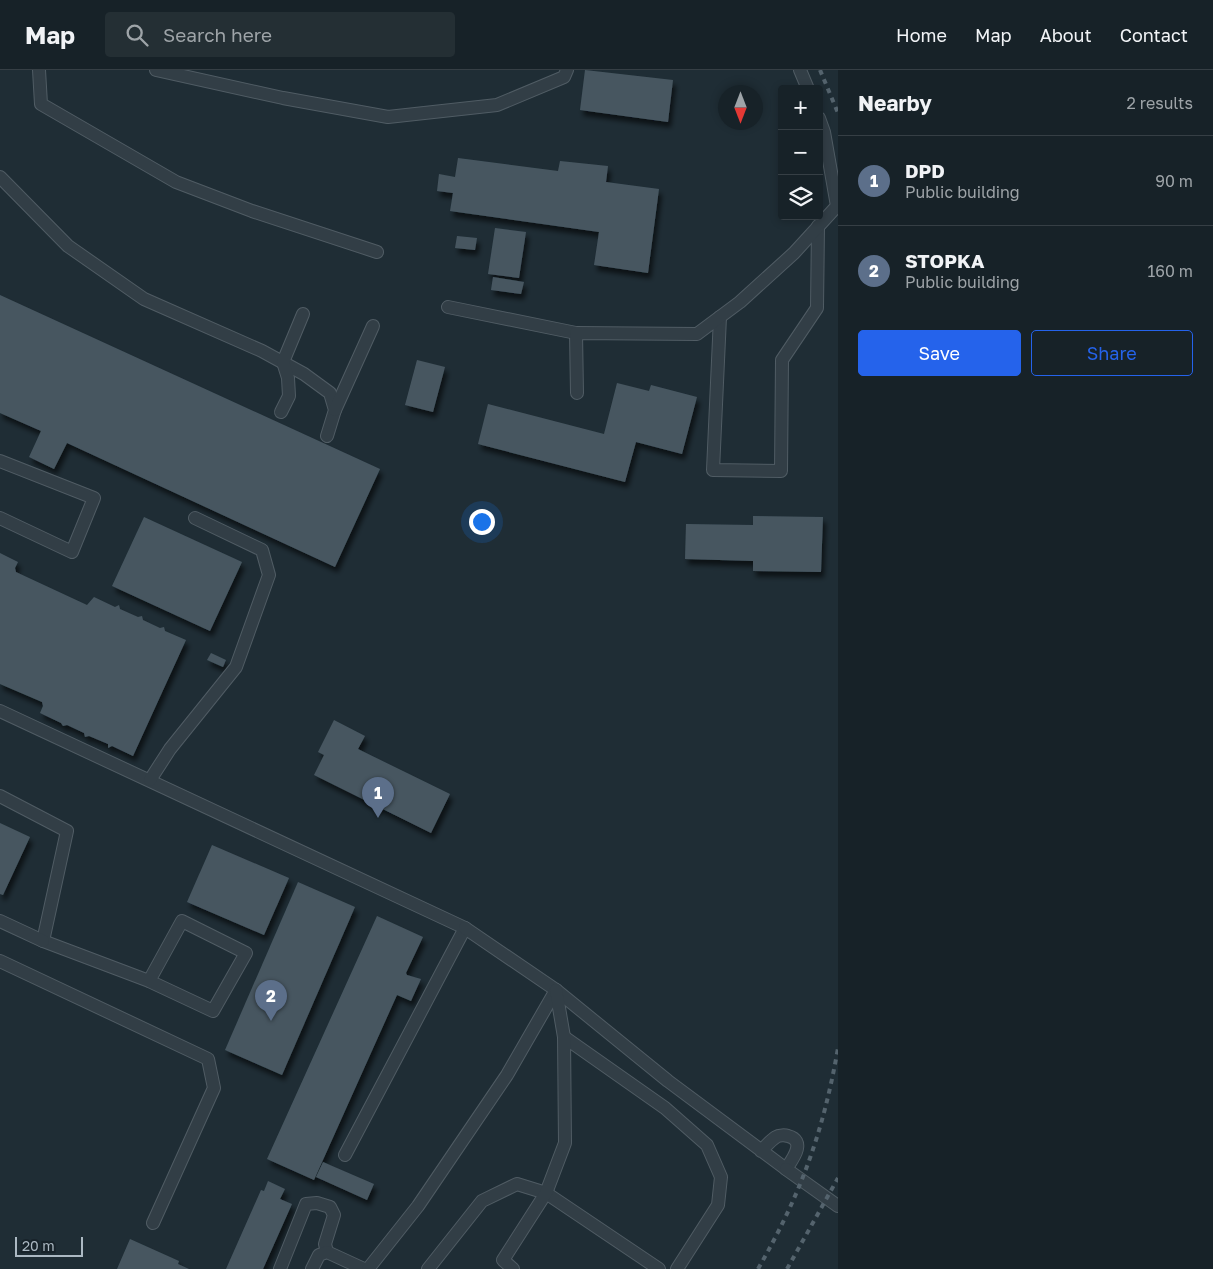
<!DOCTYPE html>
<meta charset="utf-8">
<style>
body{margin:0;font-family:"Golos Text",sans-serif;background:#242f34;color:#f1f3f6}
.controls{position:absolute;right:15px;top:15px;display:grid;overflow:hidden;border-radius:5px;box-shadow:0 2px 8px #0003}
.controls button{width:45px;height:45px;display:grid;place-items:center;padding:0;border:0;border-bottom:1px solid #363f45;background:#172228;color:#f1f3f6;font:25px sans-serif}
.compass{position:absolute;left:718px;top:15px;width:45px;height:45px;border-radius:50%;background:#172228;box-shadow:0 2px 8px #0003;rotate:180deg}
.scale{position:absolute;left:15px;bottom:12px;width:68px;box-sizing:border-box;padding-left:5px;border:2px solid #acb9c3;border-top:0;font-size:14px;line-height:18px;white-space:nowrap;color:#acb9c3;-webkit-text-stroke:4px #18232a;paint-order:stroke}
.you{position:absolute;left:481px;top:451px;width:18px;height:18px;margin:-12px;border:4px solid #fff;border-radius:50%;background:#1a73e8;box-shadow:0 0 0 8px #1a73e833}
.badge{display:grid;place-items:center;width:32px;height:32px;border-radius:50%;background:#2563eb;color:#fff;font-size:16px;font-weight:700}
.pin{position:absolute;translate:-50% -41px;filter:drop-shadow(0 1px 2px #0008)}
.pin::after{content:'';position:absolute;top:26px;width:18px;height:15px;background:inherit;clip-path:polygon(0 0,100% 0,50% 100%)}
.list{margin:0;padding:0;list-style:none}
h2{display:flex;justify-content:space-between;align-items:center;height:65px;margin:0;padding:0 20px;font-size:21px}
h2 small{font-size:16px;font-weight:400;color:#9ea4a8}
.list li{display:grid;grid-template-columns:32px 1fr auto;gap:15px;align-items:center;box-sizing:border-box;height:90px;padding:0 20px;border-top:1px solid #363f45}
.list b{display:block;font-size:19px;white-space:nowrap}
.list p{margin:0;font-size:16px;white-space:nowrap;color:#9ea4a8}
.list em{font-size:16px;font-style:normal;color:#9ea4a8}
.actions{display:flex;gap:10px;padding:15px 20px}
.actions a{flex:1;padding:11px 0;border:1px solid #2563eb;border-radius:5px;text-align:center;font-size:18px;color:#2563eb}
.actions .main{background:#2563eb;color:#fff}
.icon{flex:none;width:28px;height:28px;fill:none;stroke:currentColor;stroke-width:2;stroke-linecap:round;stroke-linejoin:round}
.map{position:relative;flex:none;width:838px;height:1199px;overflow:hidden}
header{display:flex;align-items:center;gap:30px;box-sizing:border-box;height:70px;padding:0 25px;background:#172228;border-bottom:1px solid #363f45}
header strong{font-size:24px}
nav{display:flex;gap:28px;margin-inline-start:auto;font-size:18px}
.search{width:350px;height:45px;background:#242f34;display:flex;align-items:center;gap:12px;box-sizing:border-box;padding:0 18px;border-radius:5px;color:#9ea4a8;font-size:19px}
main{display:flex}
aside{flex:1;background:#172228}
.map>svg:first-child{display:block}
</style>
<header>
<strong>Map</strong>
<div class="search"><svg class="icon" aria-label="search" viewBox="0 0 24 24"><circle cx="10" cy="10" r="6"/><path d="M15 15l6 6"/></svg>Search here</div>
<nav><a>Home</a><a>Map</a><a>About</a><a>Contact</a></nav>
</header>
<main>
<div class="map">
<svg width="838" height="1199" viewBox="0 0 838 1199">
<defs>
<filter id="shadow"><feDropShadow dx="3" dy="5.5" stdDeviation="2.5" flood-color="#0009"/></filter>
</defs>
<rect width="100%" height="100%" fill="#1f2d35"/>
<!-- building -->
<g fill="#475761" filter="url(#shadow)">
<polygon points="585,0 673,10 668,52 580,40"/>
<polygon points="458,88 558,101 560,91 608,96 606,112 659,119 648,203 594,195 599,162 450,141 453,123 437,121 439,104 455,107"/>
<polygon points="495,158 526,162 519,208 488,204"/>
<polygon points="457,166 477,168 475,180 455,178"/>
<polygon points="493,207 524,212 521,224 491,220"/>
<polygon points="0,225 380,399 335,497 67,373 54,399 29,387 41,361 0,343"/>
<polygon points="417,290 445,297 433,342 405,335"/>
<polygon points="617,313 649,321 651,315 697,327 682,384 636,372 625,412 478,374 488,334 604,364"/>
<polygon points="753,446 823,447 821,502 753,501 753,491 685,489 686,454 753,455"/>
<polygon points="144,447 242,492 210,561 112,516"/>
<polygon points="0,483 18,492 15,498 16,502 87,535 94,527 115,537 119,535 120,539 138,547 142,546 143,550 160,558 164,557 165,561 186,570 133,686 112,676 108,678 108,674 89,666 85,667 84,663 67,655 63,656 61,653 40,643 43,636 42,632 0,614"/>
<polygon points="211,583 226,590 223,597 207,590"/>
<polygon points="334,650 365,666 358,679 450,724 431,763 314,705 324,685 318,682"/>
<polygon points="0,753 30,767 3,825 0,824"/>
<polygon points="212,775 289,808 264,865 187,832"/>
<polygon points="298,812 355,837 282,1005 225,980"/>
<polygon points="377,846 423,867 406,903 407,905 421,909 411,931 397,925 314,1110 267,1089"/>
<polygon points="323,1092 374,1114 367,1130 316,1107"/>
<polygon points="268,1111 285,1119 280,1129 292,1134 263,1199 226,1199 261,1120 264,1121"/>
<polygon points="130,1169 179,1191 178,1194 189,1199 117,1199"/>
</g>
<g fill="none" stroke-linecap="round" stroke-linejoin="round">
<!-- service casing -->
<g stroke="#505c64" stroke-width="14">
<g id="service">
<polyline points="39,0 41,34 176,112 252,141 377,182"/>
<polyline points="156,0 283,28 388,47 497,35 564,7 567,0"/>
<polyline points="800,0 808,19"/>
<polyline points="0,107 68,176 144,229 262,281 304,304 330,323 335,340 327,366"/>
<polyline points="448,237 576,263"/>
<polyline points="720,247 713,400 781,401 782,290 817,238 818,156"/>
<polyline points="577,323 576,263 697,264 740,232 794,183 837,136 824,62 819,48"/>
<polyline points="335,340 373,256"/>
<polyline points="281,342 289,326 288,308 283,292 303,244"/>
<polyline points="0,391 94,428 72,482 0,448"/>
<polyline points="0,641 465,858 345,1085"/>
<polyline points="150,710 170,679 236,597 269,505 262,480 195,448"/>
<polyline points="0,726 67,761 43,871 149,911 213,941 246,883 182,851 149,911"/>
<polyline points="0,851 43,871"/>
<path d="M 465,858 L 556,920 L 668,1011 L 786,1099 C 792,1090 807,1071 788,1066 C 785,1065 779,1065 776,1067 C 771,1070 766,1076 761,1081"/>
<polyline points="0,891 208,989 214,1018 153,1153"/>
<polyline points="564,967 665,1038 707,1075 721,1107 718,1135 677,1199"/>
<polyline points="786,1099 838,1136"/>
<polyline points="280,1199 306,1134 317,1133 330,1137 334,1145 325,1174 327,1182"/>
<polyline points="312,1199 319,1185 327,1182 364,1199"/>
<polyline points="368,1199 418,1136 507,1005 556,920"/>
<polyline points="428,1199 482,1131 517,1114 546,1123 659,1199"/>
<polyline points="513,1199 503,1190 546,1123 565,1073 564,967 556,920"/>
</g>
</g>
<!-- service -->
<use href="#service" stroke="#323e46" stroke-width="12"/>
<!-- rail -->
<g stroke="#54636d" stroke-width="4" stroke-dasharray="5 5" stroke-linecap="butt">
<polyline points="820,0 838,43"/>
<path d="M 758,1199 C 801,1124 823,1063 838,978"/>
<polyline points="787,1199 838,1108"/>
</g>
</g>
</svg>
<div class="controls">
<button>+</button>
<button>−</button>
<button><svg class="icon" aria-label="layers" viewBox="0 0 24 24"><path d="M12 4l9 5-9 5-9-5zM3 14l9 5 9-5"/></svg></button>
</div>
<svg class="compass" viewBox="-18 -18 36 36"><path d="M0-13l5 13h-10z" fill="#e53935"/><path d="M0 13l5-13h-10z" fill="#9ea4a8"/></svg>
<div class="scale">20 m</div>
<div class="you"></div>
<div class="pin badge" style="left:378px;top:748px;background:#5c6f8a">1</div>
<div class="pin badge" style="left:271px;top:951px;background:#5c6f8a">2</div>
</div>
<aside>
<h2>Nearby<small>2 results</small></h2>
<ul class="list">
<li><span class="badge" style="background:#5c6f8a">1</span><div><b>DPD</b><p>Public building</p></div><em>90 m</em></li>
<li><span class="badge" style="background:#5c6f8a">2</span><div><b>STOPKA</b><p>Public building</p></div><em>160 m</em></li>
</ul>
<div class="actions"><a class="main">Save</a><a>Share</a></div>
</aside>
</main>
